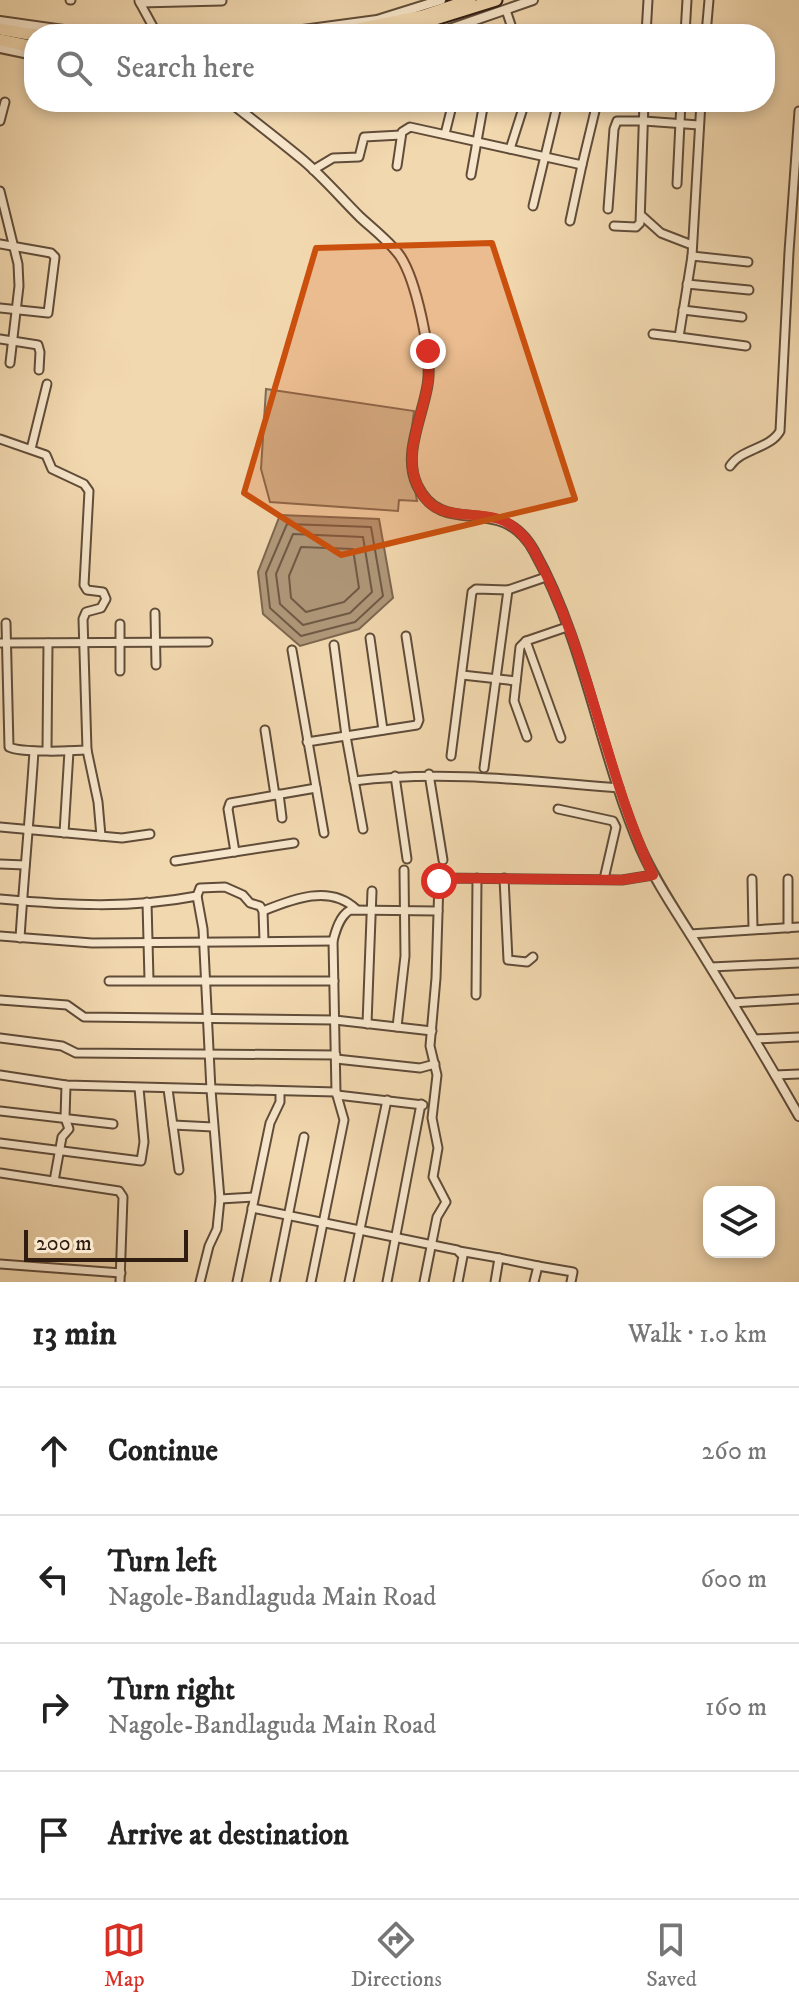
<!DOCTYPE html>
<meta charset="utf-8">
<style>
body{margin:0;font-family:"IM FELL DW Pica",serif;background:#f2f2f2;color:#222}
.controls{position:absolute;right:24px;bottom:24px;display:grid;overflow:hidden;border-radius:16px;box-shadow:0 4px 12px #0003}
.controls button{width:72px;height:72px;display:grid;place-items:center;padding:0;border:0;border-bottom:2px solid #e0e0e0;background:#fff;color:#222;font:40px sans-serif}
.scale{position:absolute;left:24px;bottom:20px;width:164px;box-sizing:border-box;padding-left:8px;border:4px solid #301d12;border-top:0;font-size:22px;line-height:28px;white-space:nowrap;color:#301d12;-webkit-text-stroke:6px #f7e6cb;paint-order:stroke}
.stop{position:absolute;width:24px;height:24px;margin:-18px;border:6px solid #d93025;border-radius:50%;background:#fff}
.stop.end{background:#d93025;border-color:#fff;box-shadow:0 2px 8px #0008}
.list{margin:0;padding:0;list-style:none}
h2{display:flex;justify-content:space-between;align-items:center;height:104px;margin:0;padding:0 32px;font-size:34px}
h2 small{font-size:26px;font-weight:400;color:#767676}
.list li{display:grid;grid-template-columns:52px 1fr auto;gap:24px;align-items:center;box-sizing:border-box;height:128px;padding:0 32px;border-top:2px solid #e0e0e0}
.list b{display:block;font-size:30px;white-space:nowrap}
.list p{margin:0;font-size:26px;white-space:nowrap;color:#767676}
.list em{font-size:26px;font-style:normal;color:#767676}
.icon{flex:none;width:44px;height:44px;fill:none;stroke:currentColor;stroke-width:2;stroke-linecap:round;stroke-linejoin:round}
.map{position:relative;flex:none;width:799px;height:1282px;overflow:hidden}
.search{position:absolute;background:#fff;box-shadow:0 4px 12px #0003;left:24px;right:24px;top:24px;height:88px;display:flex;align-items:center;gap:20px;box-sizing:border-box;padding:0 28px;border-radius:32px;color:#767676;font-size:30px}
.sheet{height:616px;background:#fff}
nav{display:flex;justify-content:space-around;align-items:center;box-sizing:border-box;height:112px;border-top:2px solid #e0e0e0;background:#fff;font-size:22px;color:#767676}
nav a{display:grid;justify-items:center;gap:4px}
nav .on{color:#d93025}
.map>svg:first-child{display:block}
</style>
<div class="map">
<svg width="799" height="1282" viewBox="0 0 799 1282">
<rect width="100%" height="100%" fill="#f2d8af"/>
<filter id="stains"><feTurbulence type="fractalNoise" baseFrequency=".0025" numOctaves="4"/><feColorMatrix values="0 0 0 0 .2 0 0 0 0 .09 0 0 0 0 .02 0 0 0 .5 -.17"/></filter>
<radialGradient id="worn" r=".72"><stop offset=".6" stop-color="#630" stop-opacity="0"/><stop offset="1" stop-color="#630" stop-opacity=".3"/></radialGradient>
<!-- green -->
<polygon fill="#d1b894" stroke="#806a53" stroke-width="2" points="266,389 414,411 409,452 417,501 399,500 398,511 270,502 261,469"/>
<!-- water -->
<polygon fill="#b0987a" stroke="#7d6750" stroke-width="2" points="280,515 379,519 393,598 359,629 300,646 263,614 258,572"/>
<g fill="none" stroke-linecap="round" stroke-linejoin="round">
<!-- shore -->
<g stroke="#705a46" stroke-width="2">
<polygon points="287,524 371,527 383,596 355,622 301,636 270,608 266,573"/>
<polygon points="293,534 363,537 372,592 350,613 303,625 280,604 276,574"/>
<polygon points="301,547 353,549 359,588 344,602 306,612 291,598 289,576"/>
</g>
<!-- minor casing -->
<g stroke="#604c39" stroke-width="11">
<g id="minor">
<polyline points="70,0 71,0"/>
<polyline points="139,1 157,34"/>
<polyline points="140,3 222,1"/>
<polyline points="506,10 514,34"/>
<polyline points="469,34 472,22"/>
<polyline points="646,34 648,0"/>
<polyline points="685,34 687,0"/>
<polyline points="706,34 709,0"/>
<polyline points="0,121 5,102"/>
<polyline points="445,134 453,102"/>
<polyline points="510,149 525,102"/>
<polyline points="397,166 402,132 410,127 582,165 595,111"/>
<polyline points="313,170 333,158 359,157 364,137 401,135"/>
<polyline points="471,175 484,102"/>
<polyline points="677,184 681,102"/>
<polyline points="0,191 18,264 19,286 10,363"/>
<polyline points="533,206 558,102"/>
<polyline points="608,209 614,129 617,121 644,121 699,125"/>
<polyline points="641,215 661,233 692,245"/>
<polyline points="570,221 582,165"/>
<polyline points="614,226 636,227 640,223 644,102"/>
<polyline points="0,244 51,253 55,257 48,313 0,308"/>
<polyline points="692,256 748,262"/>
<polyline points="687,284 749,290"/>
<polyline points="683,310 742,317"/>
<polyline points="653,334 679,337 692,256 701,102"/>
<polyline points="679,337 746,346"/>
<polyline points="0,339 38,345 40,352 39,370"/>
<polyline points="0,439 46,455 52,469 84,484 89,491 84,585 87,590 103,592 106,599 101,608 86,612 83,619 87,750 98,802 101,836"/>
<polyline points="31,449 47,384"/>
<path d="M 730,466 C 742,448 770,449 780,431 L 789,252 L 799,111"/>
<polyline points="155,613 156,665"/>
<path d="M 6,623 L 9,747 C 21,753 71,751 87,750"/>
<polyline points="370,638 383,730"/>
<polyline points="526,641 561,738"/>
<polyline points="0,643 208,642"/>
<polyline points="334,645 346,736 363,829"/>
<polyline points="292,650 324,833"/>
<polyline points="120,671 120,624"/>
<polyline points="462,675 516,681"/>
<polyline points="265,730 275,795"/>
<polyline points="527,737 514,701 520,647 526,641 567,627"/>
<polyline points="307,742 417,725 419,720 406,636"/>
<polyline points="47,749 48,643"/>
<polyline points="451,756 472,592 476,589 508,590 546,577"/>
<polyline points="484,768 508,590"/>
<polyline points="429,774 443,860"/>
<polyline points="395,776 407,859"/>
<path d="M 354,781 C 445,770 529,781 619,788"/>
<polyline points="279,794 282,818"/>
<polyline points="558,809 613,821 616,827 604,879"/>
<polyline points="0,827 122,838 150,834"/>
<polyline points="64,833 69,751"/>
<polyline points="235,852 228,809 230,803 316,788"/>
<polyline points="175,861 294,843"/>
<polyline points="0,864 25,865"/>
<polyline points="504,878 508,960 527,962 533,957"/>
<polyline points="752,879 753,929"/>
<polyline points="197,896 200,888 225,887 243,895 250,903 260,906 263,911 264,941"/>
<path d="M 0,899 C 67,905 130,909 197,896 L 203,929 L 211,1090 L 220,1199 L 217,1229 L 209,1246 L 200,1282"/>
<polyline points="147,902 149,980"/>
<path d="M 263,911 C 293,899 330,884 356,909"/>
<polyline points="788,928 788,879"/>
<polyline points="690,934 799,927"/>
<polyline points="0,936 92,943 333,941"/>
<path d="M 20,938 C 24,875 30,814 34,751"/>
<polyline points="711,967 799,963"/>
<polyline points="109,981 334,981"/>
<polyline points="476,995 477,878"/>
<polyline points="0,1000 67,1005 84,1017 335,1020 432,1031"/>
<polyline points="732,1003 799,999"/>
<polyline points="367,1024 372,891"/>
<polyline points="397,1027 405,956 404,870"/>
<polyline points="0,1038 62,1046 76,1053 336,1055"/>
<polyline points="755,1039 799,1037"/>
<polyline points="336,1059 420,1068 435,1064"/>
<polyline points="0,1075 66,1085 336,1092"/>
<polyline points="775,1075 799,1074"/>
<polyline points="168,1089 179,1170"/>
<polyline points="337,1095 423,1105"/>
<polyline points="0,1111 113,1124"/>
<polyline points="173,1125 213,1127"/>
<polyline points="0,1143 141,1161 144,1142 139,1088"/>
<polyline points="0,1173 119,1191 123,1197 120,1282"/>
<polyline points="54,1181 62,1137 69,1129 65,1118 66,1085"/>
<polyline points="220,1199 254,1197"/>
<polyline points="252,1208 457,1250 463,1256 458,1282"/>
<polyline points="459,1251 499,1258"/>
<polyline points="0,1264 121,1273"/>
<polyline points="538,1266 573,1272 571,1282"/>
<polyline points="237,1282 270,1123 280,1102 280,1091"/>
<polyline points="275,1282 304,1137"/>
<path d="M 311,1282 L 344,1120 L 336,1092 L 333,941 C 336,929 340,916 350,910 L 438,911"/>
<polyline points="349,1282 387,1100"/>
<polyline points="387,1282 421,1104"/>
<polyline points="424,1282 437,1217 446,1202 433,1177 438,1148 432,1118 437,1075 430,1046 436,978 439,881 442,878 622,880 653,875"/>
<polyline points="495,1282 499,1258 538,1266 534,1282"/>
</g>
</g>
<!-- tertiary casing -->
<g stroke="#604c39" stroke-width="12">
<g id="tertiary">
<polyline points="0,21 92,34"/>
<polyline points="273,34 377,20 441,0"/>
<polyline points="435,34 533,0"/>
<polyline points="0,48 34,55"/>
<path d="M 230,102 C 254,121 279,140 303,160 C 323,177 341,198 360,217 C 373,229 390,242 400,256 C 416,280 432,353 428,382 C 424,414 402,453 417,485 C 444,541 500,490 534,551 C 586,644 599,752 641,849 C 657,885 680,917 700,950 C 734,1005 767,1060 799,1116"/>
</g>
</g>
<!-- trunk casing -->
<g stroke="#301d12" stroke-width="15">
<g id="trunk">
<polyline points="0,29 34,35"/>
<polyline points="333,34 423,16 470,0"/>
<polyline points="387,34 496,0"/>
<polyline points="0,40 34,47"/>
</g>
</g>
<!-- minor -->
<use href="#minor" stroke="#f7e6cb" stroke-width="7"/>
<!-- tertiary -->
<use href="#tertiary" stroke="#f7e6cb" stroke-width="8"/>
<!-- trunk -->
<use href="#trunk" stroke="#f2d8af" stroke-width="11"/>
</g>
<g fill="none" stroke-linecap="round" stroke-linejoin="round">
<!-- route -->
<path stroke="#d93025" stroke-width="10" d="M 428,351 C 428,361 430,372 428,382 C 424,414 404,449 416,482 C 433,525 466,509 499,519 C 513,523 527,538 534,551 C 590,652 604,770 653,875 L 622,880 L 442,878 L 439,881"/>
</g>
<!-- marked area -->
<path fill="#cc500d" fill-opacity="0.2" stroke="#cc500d" stroke-width="6" stroke-linejoin="round" d="M 492,243 L 575,499 L 341,555 L 244,493 L 316,248 Z"/>
<rect width="100%" height="100%" filter="url(#stains)"/>
<rect width="100%" height="100%" fill="url(#worn)"/>
</svg>
<div class="controls">
<button><svg class="icon" aria-label="layers" viewBox="0 0 24 24"><path d="M12 4l9 5-9 5-9-5zM3 14l9 5 9-5"/></svg></button>
</div>
<div class="scale">200 m</div>
<div class="stop" style="left:439px;top:881px"></div>
<div class="stop end" style="left:428px;top:351px"></div>
<div class="search"><svg class="icon" aria-label="search" viewBox="0 0 24 24"><circle cx="10" cy="10" r="6"/><path d="M15 15l6 6"/></svg>Search here</div>
</div>
<section class="sheet">
<h2>13 min<small>Walk · 1.0 km</small></h2>
<ul class="list">
<li><svg class="icon" aria-label="ahead" viewBox="0 0 24 24"><path d="M12 20V5M6 11l6-6 6 6"/></svg><div><b>Continue</b></div><em>260 m</em></li>
<li><svg class="icon" aria-label="left" viewBox="0 0 24 24"><path d="M17 20v-9H6M10 6l-5 5 5 5"/></svg><div><b>Turn left</b><p>Nagole-Bandlaguda Main Road</p></div><em>600 m</em></li>
<li><svg class="icon" aria-label="right" viewBox="0 0 24 24"><path d="M7 20v-9h11M14 6l5 5-5 5"/></svg><div><b>Turn right</b><p>Nagole-Bandlaguda Main Road</p></div><em>160 m</em></li>
<li><svg class="icon" aria-label="arrive" viewBox="0 0 24 24"><path d="M6 21V4h12l-3 4 3 4H6"/></svg><div><b>Arrive at destination</b></div></li>
</ul>
</section>
<nav>
<a class="on"><svg class="icon" aria-label="map" viewBox="0 0 24 24"><path d="M3 6l6-2 6 2 6-2v14l-6 2-6-2-6 2zM9 4v14M15 6v14"/></svg>Map</a>
<a><svg class="icon" aria-label="directions" viewBox="0 0 24 24"><path d="M12 3l9 9-9 9-9-9zM9 14v-3h6M13 9l2 2-2 2"/></svg>Directions</a>
<a><svg class="icon" aria-label="saved" viewBox="0 0 24 24"><path d="M7 4h10v16l-5-4-5 4z"/></svg>Saved</a>
</nav>
